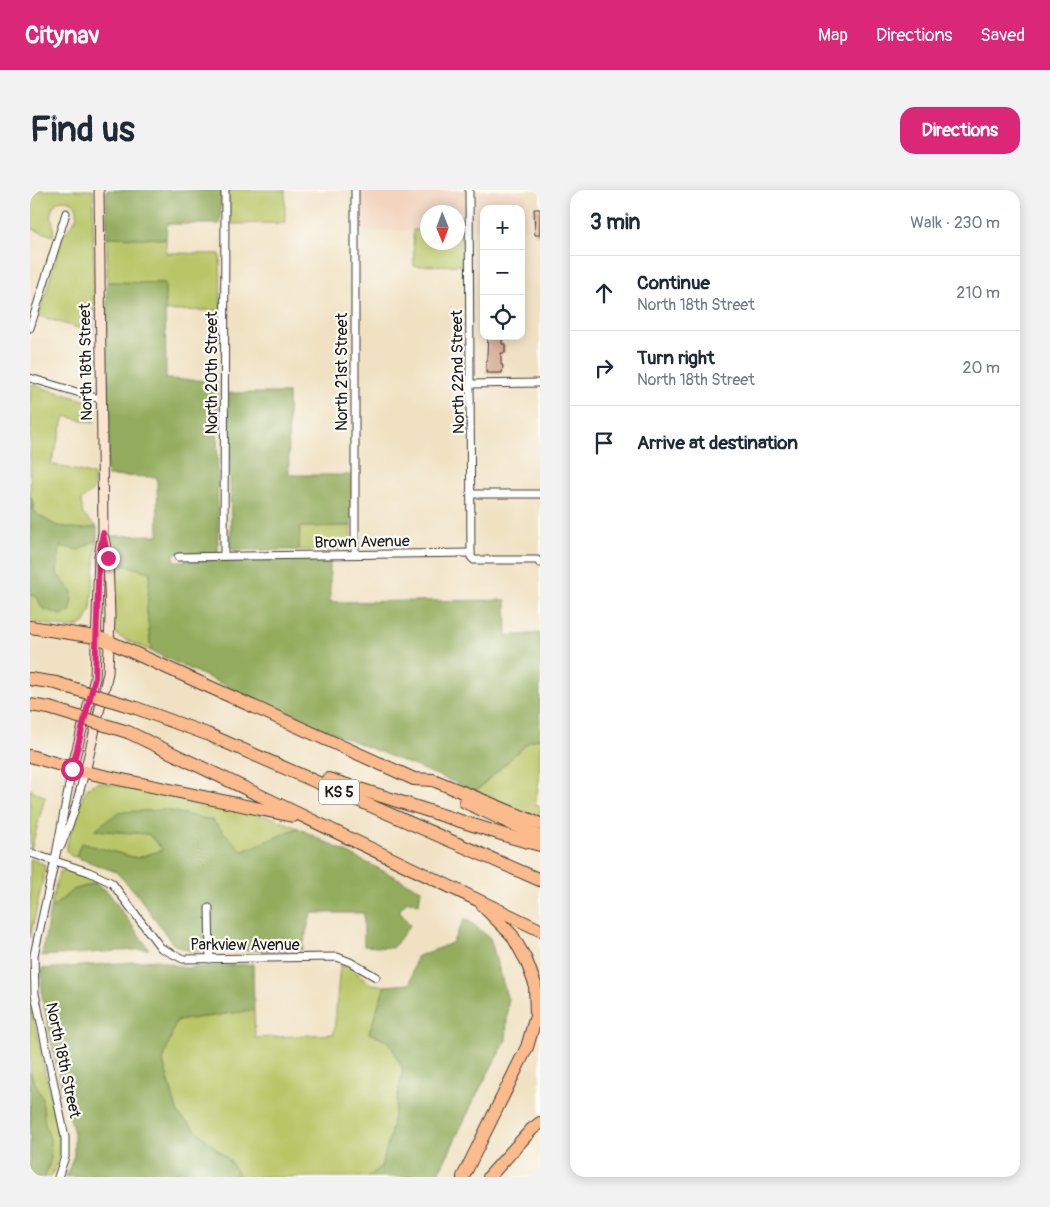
<!DOCTYPE html>
<meta charset="utf-8">
<style>
body{margin:0;font-family:Pangolin,sans-serif;background:#f2f2f3;color:#1f2937}
.controls{position:absolute;right:15px;top:15px;display:grid;overflow:hidden;border-radius:10px;box-shadow:0 2px 12px #0003}
.controls button{width:45px;height:45px;display:grid;place-items:center;padding:0;border:0;border-bottom:1px solid #e0e1e3;background:#fff;color:#1f2937;font:25px sans-serif}
.compass{position:absolute;left:390px;top:15px;width:45px;height:45px;border-radius:50%;background:#fff;box-shadow:0 2px 12px #0003;rotate:179deg}
.stop{position:absolute;width:15px;height:15px;margin:-11px;border:4px solid #db2777;border-radius:50%;background:#fff}
.stop.end{background:#db2777;border-color:#fff;box-shadow:0 1px 5px #0008}
.list{margin:0;padding:0;list-style:none}
h2{display:flex;justify-content:space-between;align-items:center;height:65px;margin:0;padding:0 20px;font-size:21px}
h2 small{font-size:16px;font-weight:400;color:#747a83}
.list li{display:grid;grid-template-columns:32px 1fr auto;gap:15px;align-items:center;box-sizing:border-box;height:75px;padding:0 20px;border-top:1px solid #e0e1e3}
.list b{display:block;font-size:19px;white-space:nowrap}
.list p{margin:0;font-size:16px;white-space:nowrap;color:#747a83}
.list em{font-size:16px;font-style:normal;color:#747a83}
.icon{flex:none;width:28px;height:28px;fill:none;stroke:currentColor;stroke-width:2;stroke-linecap:round;stroke-linejoin:round}
.map{position:relative;flex:none;width:510px;height:987px;overflow:hidden;border-radius:15px}
header{display:flex;align-items:center;gap:30px;box-sizing:border-box;height:70px;padding:0 25px;background:#db2777;color:#fff}
header strong{font-size:24px}
nav{display:flex;gap:28px;margin-inline-start:auto;font-size:18px}
.intro{display:flex;align-items:center;justify-content:space-between;box-sizing:border-box;height:120px;padding:0 30px}
h1{margin:0;font-size:35px}
.button{padding:12px 22px;border-radius:15px;background:#db2777;color:#fff;font-size:18px;font-weight:700}
main{display:flex;gap:30px;padding:0 30px}
aside{flex:1;background:#fff;border-radius:15px;box-shadow:0 2px 12px #0003}
.map>svg:first-child{display:block}
</style>
<header>
<strong>Citynav</strong>
<nav><a>Map</a><a>Directions</a><a>Saved</a></nav>
</header>
<div class="intro"><h1>Find us</h1><a class="button">Directions</a></div>
<main>
<div class="map">
<svg width="510" height="987" viewBox="0 0 510 987">
<rect width="100%" height="100%" fill="#fdfcf7"/>
<filter id="ink" filterUnits="userSpaceOnUse"><feTurbulence type="fractalNoise" baseFrequency=".02" numOctaves="2"/><feDisplacementMap in="SourceGraphic" scale="10" xChannelSelector="R" yChannelSelector="G"/><feConvolveMatrix kernelMatrix="1 2 1 2 8 2 1 2 1" color-interpolation-filters="sRGB"/></filter>
<filter id="wash" filterUnits="userSpaceOnUse"><feTurbulence type="fractalNoise" baseFrequency=".0096" numOctaves="4" result="noise"/><feDisplacementMap in="SourceGraphic" scale="20" xChannelSelector="R" yChannelSelector="G"/><feGaussianBlur stdDeviation="1.12" result="paint"/><feColorMatrix in="noise" values="0 0 0 0 0 0 0 0 0 0 0 0 0 0 0 0 0 1.4 0 .05"/><feComposite in="paint" operator="in"/></filter>
<g filter="url(#wash)">
<rect width="100%" height="100%" fill="#f0e1c2"/>
<!-- built -->
<g fill="#f3d4bf">
<polygon points="330,0 435,0 435,39 428,39 428,22 398,22 397,40 330,41"/>
<polygon points="446,0 474,0 496,5 498,39 491,39 491,19 454,19 454,39 444,39"/>
</g>
<!-- green -->
<g fill="#b9c668" stroke="#6a7142">
<path d="M 0,0 L 63,0 L 64,143 L 9,126 L 32,48 C 36,40 45,33 47,25 C 50,9 28,4 22,19 C 20,26 25,37 23,46 L 0,38 Z"/>
<polygon points="199,0 255,0 255,33 199,34"/>
<polygon points="428,39 435,39 435,75 384,76 383,40 397,40 398,52 428,52"/>
<polygon points="77,47 136,49 136,63 190,64 191,120 135,121 135,93 77,92"/>
<path d="M 0,194 L 60,212 L 63,215 L 64,233 L 35,226 L 21,274 L 64,285 C 64,308 63,297 51,311 L 53,325 L 67,337 L 51,339 L 26,336 L 5,323 L 2,308 L 0,307 Z"/>
<polygon points="321,336 320,357 318,360 269,360 269,337"/>
<polygon points="67,350 61,419 55,432 49,436 42,438 0,432 0,405 7,407 42,402 27,384 30,356 48,360"/>
<polygon points="82,372 120,382 117,421 121,461 88,446 84,438"/>
<polygon points="510,548 510,586 505,614 510,616 510,628 446,601 500,551"/>
<polygon points="69,592 244,628 268,638 213,661 181,630 136,620 89,622 65,640 118,644 133,660 107,668 51,653 46,667 41,666 37,662 37,654 54,603 60,596"/>
<polygon points="0,599 15,607 0,664"/>
<polygon points="0,669 14,674 15,680 0,748"/>
<polygon points="36,680 67,693 43,700 20,719 29,682"/>
<polygon points="310,775 321,778 341,794 355,796 339,843 359,852 373,879 360,947 351,977 338,987 210,987 199,970 148,924 133,871 146,831 224,820 225,848 304,844"/>
<polygon points="0,813 31,954 29,968 21,987 0,987"/>
</g>
<!-- forest -->
<g fill="#92ab5c" stroke="#57643c">
<polygon points="76,0 191,0 190,34 137,34 136,49 77,47"/>
<polygon points="77,92 135,93 136,189 187,191 188,363 144,363 144,371 300,369 300,412 476,410 477,446 510,443 510,548 500,551 446,601 261,526 121,461 117,421 120,382 82,372 79,346 128,345 127,287 77,286"/>
<polygon points="199,203 258,203 259,285 321,285 321,336 270,337 269,360 205,360 201,358"/>
<polygon points="0,307 2,308 5,323 27,336 51,339 67,337 67,350 48,360 30,356 27,384 42,402 41,422 31,425 12,418 7,407 0,405"/>
<polygon points="136,620 182,630 213,661 268,638 391,700 389,714 377,711 369,721 380,735 363,758 334,756 334,723 281,723 272,760 159,761 143,754 106,703 86,682 46,667 51,653 107,668 133,660 118,644 64,640 89,622"/>
<polygon points="67,693 78,702 119,759 12,766 20,719 43,700"/>
<polygon points="435,728 460,748 478,810 476,850 446,906 407,987 338,987 351,977 360,947 373,879 359,852 339,843 355,796 380,794 386,767 422,753"/>
<polygon points="127,770 155,778 223,774 224,820 146,831 133,871 148,924 199,970 210,987 36,987 44,965 44,943 28,883 12,806 12,779"/>
<polygon points="0,882 12,907 15,934 20,949 21,969 15,987 0,987"/>
</g>
<g id="blocks">
<!-- building -->
<g fill="#d5a992">
<polygon points="504,19 510,19 510,45 505,45"/>
<polygon points="458,146 472,146 472,154 475,154 475,163 471,163 471,175 473,175 472,183 456,183"/>
</g>
</g>
</g>
<g filter="url(#ink)">
<use href="#blocks" fill-opacity="0" stroke="#3c3a35" stroke-width="1"/>
<g fill="none" stroke-linecap="round" stroke-linejoin="round">
<!-- street casing -->
<g stroke="#3c3a35" stroke-width="9">
<g id="street">
<polyline points="439,0 441,367 444,370 507,370 510,373"/>
<polyline points="0,138 36,23"/>
<polyline points="0,188 70,209"/>
<polyline points="441,194 510,193"/>
<polyline points="442,304 510,304"/>
<polyline points="325,364 325,0"/>
<polyline points="194,366 195,0"/>
<polyline points="148,367 441,363"/>
<polyline points="31,656 43,625 55,582"/>
<polyline points="0,663 59,682 82,693 131,758 153,769 307,767 320,772 346,787"/>
<polyline points="179,718 180,769"/>
<polyline points="28,987 35,967 35,947 5,804 4,765 25,670 42,579"/>
</g>
</g>
<!-- secondary casing -->
<g stroke="#3c3a35" stroke-width="11">
<g id="secondary">
<polyline points="42,579 65,488 69,366 73,343 69,0"/>
<polyline points="55,582 78,483 80,426 78,368 74,348"/>
</g>
</g>
<!-- highway casing -->
<g stroke="#3c3a35" stroke-width="14">
<g id="highway">
<polyline points="0,437 66,447 80,452 384,589 403,590 510,634"/>
<polyline points="0,489 26,493"/>
<polyline points="0,515 19,518"/>
<polyline points="106,518 177,544 510,690"/>
<polyline points="98,542 510,740"/>
<polyline points="0,566 55,582 263,626"/>
<polyline points="298,589 484,648 510,655"/>
<polyline points="435,612 510,647"/>
<polyline points="433,987 497,857 506,826 505,794 496,770 482,745 453,716"/>
<polyline points="459,987 502,939 510,933"/>
</g>
</g>
<!-- street -->
<use href="#street" stroke="#fff" stroke-width="7"/>
<!-- secondary -->
<use href="#secondary" stroke="#fde4d1" stroke-width="9"/>
<!-- highway -->
<use href="#highway" stroke="#fbbb8c" stroke-width="12"/>
<!-- highway-bridge casing -->
<g stroke="#3c3a35" stroke-width="14" stroke-linecap="butt">
<g id="highway-bridge">
<polyline points="26,493 106,518"/>
<polyline points="19,518 98,542"/>
</g>
</g>
<!-- highway-bridge -->
<use href="#highway-bridge" stroke="#fbbb8c" stroke-width="12"/>
</g>
</g>
<g fill="none" stroke-linecap="round" stroke-linejoin="round" filter="url(#ink)">
<!-- route -->
<polyline stroke="#db2777" stroke-width="6" points="42,579 65,488 69,366 73,343 78,368"/>
</g>
<g text-anchor="middle" stroke-width="4.5" stroke-linejoin="round" paint-order="stroke">
<!-- shield labels -->
<rect fill="#fdfcf7" stroke="#605f5e" stroke-width="1" x="289" y="589.5" width="40" height="25" rx="4"/>
<g font-size="15" font-weight="bold" fill="#1c1c1c">
<text x="309" y="607">KS 5</text>
</g>
<!-- street labels -->
<g font-size="16" fill="#1c1c1c" stroke="#fdfcf7">
<text transform="translate(55 172) rotate(-91)" y="6">North 18th Street</text>
<text transform="translate(311 182) rotate(-90)" y="6">North 21st Street</text>
<text transform="translate(427 182) rotate(-91)" y="6">North 22nd Street</text>
<text transform="translate(181 183) rotate(-90)" y="6">North 20th Street</text>
<text transform="translate(332 351) rotate(-1)" y="6">Brown Avenue</text>
<text x="215" y="760">Parkview Avenue</text>
<text transform="translate(34 870) rotate(78)" y="6">North 18th Street</text>
</g>
</g>
</svg>
<div class="controls">
<button>+</button>
<button>−</button>
<button><svg class="icon" aria-label="locate" viewBox="0 0 24 24"><circle cx="12" cy="12" r="6"/><path d="M12 2v4M12 18v4M2 12h4M18 12h4"/></svg></button>
</div>
<svg class="compass" viewBox="-18 -18 36 36"><path d="M0-13l5 13h-10z" fill="#e53935"/><path d="M0 13l5-13h-10z" fill="#747a83"/></svg>
<div class="stop" style="left:42px;top:579px"></div>
<div class="stop end" style="left:78px;top:368px"></div>
</div>
<aside>
<h2>3 min<small>Walk · 230 m</small></h2>
<ul class="list">
<li><svg class="icon" aria-label="ahead" viewBox="0 0 24 24"><path d="M12 20V5M6 11l6-6 6 6"/></svg><div><b>Continue</b><p>North 18th Street</p></div><em>210 m</em></li>
<li><svg class="icon" aria-label="right" viewBox="0 0 24 24"><path d="M7 20v-9h11M14 6l5 5-5 5"/></svg><div><b>Turn right</b><p>North 18th Street</p></div><em>20 m</em></li>
<li><svg class="icon" aria-label="arrive" viewBox="0 0 24 24"><path d="M6 21V4h12l-3 4 3 4H6"/></svg><div><b>Arrive at destination</b></div></li>
</ul>
</aside>
</main>
